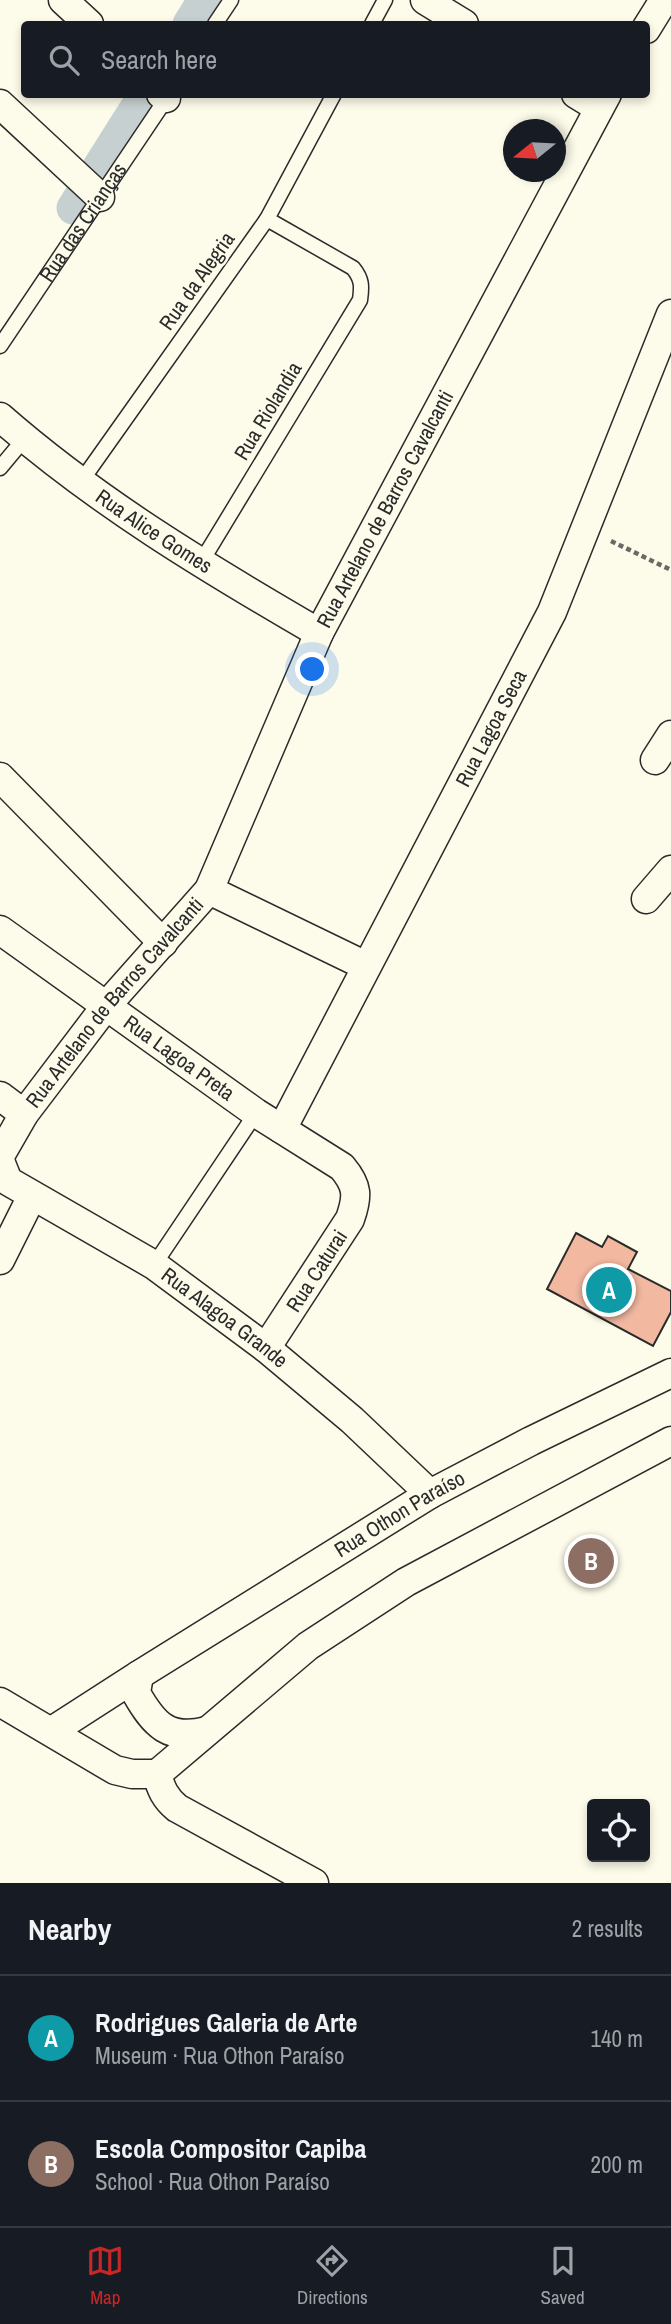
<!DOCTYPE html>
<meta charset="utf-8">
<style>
body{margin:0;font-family:"Archivo Narrow",sans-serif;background:#20242c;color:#f1f3f6}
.controls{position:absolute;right:21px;bottom:21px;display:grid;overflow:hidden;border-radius:7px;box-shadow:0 4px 10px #0003}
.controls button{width:63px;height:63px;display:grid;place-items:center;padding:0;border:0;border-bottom:2px solid #363941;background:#171b24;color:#f1f3f6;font:35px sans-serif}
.compass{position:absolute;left:503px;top:119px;width:63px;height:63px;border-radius:50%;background:#171b24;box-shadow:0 4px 10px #0003;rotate:252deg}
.you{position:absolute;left:313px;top:670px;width:24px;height:24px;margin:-18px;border:5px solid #fff;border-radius:50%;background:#1a73e8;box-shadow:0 0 0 10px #1a73e833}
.badge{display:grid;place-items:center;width:46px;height:46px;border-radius:50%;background:#c62828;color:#fff;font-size:23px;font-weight:700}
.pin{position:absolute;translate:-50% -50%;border:4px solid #fff;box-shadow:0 2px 7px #0006}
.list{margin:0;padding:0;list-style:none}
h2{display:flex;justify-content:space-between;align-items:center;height:91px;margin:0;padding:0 28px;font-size:30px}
h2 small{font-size:23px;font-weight:400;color:#9ea1a6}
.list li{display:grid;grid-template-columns:46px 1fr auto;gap:21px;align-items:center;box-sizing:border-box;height:126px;padding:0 28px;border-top:2px solid #363941}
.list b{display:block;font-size:26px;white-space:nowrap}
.list p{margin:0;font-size:23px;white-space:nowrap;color:#9ea1a6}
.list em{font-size:23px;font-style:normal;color:#9ea1a6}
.icon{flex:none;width:38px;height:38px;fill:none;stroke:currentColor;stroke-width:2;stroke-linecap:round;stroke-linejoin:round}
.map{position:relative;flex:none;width:671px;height:1883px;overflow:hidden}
.search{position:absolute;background:#171b24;box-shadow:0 4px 10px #0003;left:21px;right:21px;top:21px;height:77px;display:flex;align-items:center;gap:18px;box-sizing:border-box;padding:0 24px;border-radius:7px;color:#9ea1a6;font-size:26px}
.sheet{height:343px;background:#171b24}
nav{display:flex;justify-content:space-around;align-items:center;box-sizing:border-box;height:98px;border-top:2px solid #363941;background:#171b24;font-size:19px;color:#9ea1a6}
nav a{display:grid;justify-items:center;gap:4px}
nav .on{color:#c62828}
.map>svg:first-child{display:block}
</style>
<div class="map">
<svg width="671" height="1883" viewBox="0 0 671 1883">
<rect width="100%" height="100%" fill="#fdfbea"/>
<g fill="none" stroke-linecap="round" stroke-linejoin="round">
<!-- canal -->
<g stroke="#c7d0d0" stroke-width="33">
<polyline points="189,24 204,0"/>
<polyline points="73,208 145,94"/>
</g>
</g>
<!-- building -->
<polygon fill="#f2b8a0" stroke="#2b2b2b" stroke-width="2" points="576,1233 602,1247 608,1236 637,1252 628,1269 671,1291 671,1312 653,1346 547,1289"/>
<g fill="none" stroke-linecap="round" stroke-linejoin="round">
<!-- lane casing -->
<g stroke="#2b2b2b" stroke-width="17">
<g id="lane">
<polyline points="215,24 231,0"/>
<polyline points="372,24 385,0"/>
<path id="s1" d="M 0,346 L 168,96"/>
<polyline points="0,468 25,438"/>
<polyline points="80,483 267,219 334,94"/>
<path d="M 200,564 L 360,300 C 362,286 362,279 353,268 L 267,219"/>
<polyline points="154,1265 256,1113"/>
</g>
</g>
<!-- street casing -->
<g stroke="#2b2b2b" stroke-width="31">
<g id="street">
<polyline points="63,0 89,24"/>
<polyline points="425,0 464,24"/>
<polyline points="646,29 664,0"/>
<polyline points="161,94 166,98"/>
<polyline points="576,94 599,108"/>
<polyline points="0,104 100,197"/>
<path id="s2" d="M 0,417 C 97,502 207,568 319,633"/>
<polyline points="655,760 671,735"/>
<polyline points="0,777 163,943"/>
<polyline points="209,890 366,966"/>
<polyline points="646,899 671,870"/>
<path id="s3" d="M 0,930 L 256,1113 L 342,1167 C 358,1186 358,1196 350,1219 L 266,1348"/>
<polyline points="0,1096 24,1114"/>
<path id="s4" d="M 282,1129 L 552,612 L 671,314"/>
<path id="s5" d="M 0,1160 L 1,1154 L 24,1114 L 106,1006 L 209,890 L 319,633 L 607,94"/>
<path id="s6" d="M 0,1161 L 8,1181 L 154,1265 L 266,1348 L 352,1420 L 430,1494"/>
<polyline points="0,1260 32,1196"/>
<path d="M 139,1675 L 136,1693 C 154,1725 169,1741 207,1731"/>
<polyline points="0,1702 115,1770 132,1774 157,1774"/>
<path id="s7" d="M 52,1731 L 139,1675 L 430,1494 L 531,1441 L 671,1373"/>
<polyline points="157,1774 308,1646 406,1582 671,1441"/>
<path d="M 157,1774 C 161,1789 165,1798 177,1808 L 314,1883"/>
</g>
</g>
<!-- path -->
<polyline stroke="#6a6964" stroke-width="4.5" stroke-dasharray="5 3.5" stroke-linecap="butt" points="611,541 671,570"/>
<!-- lane -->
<use href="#lane" stroke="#fdfbea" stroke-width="14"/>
<!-- street -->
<use href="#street" stroke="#fdfbea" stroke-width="28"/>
</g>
<g text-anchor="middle" stroke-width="5" stroke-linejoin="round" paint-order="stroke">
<!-- street labels -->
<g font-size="21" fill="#2b2b2b" stroke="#fdfbea">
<text dy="7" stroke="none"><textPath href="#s1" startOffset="149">Rua das Crianças</textPath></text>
<text transform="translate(197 281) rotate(-55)" y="7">Rua da Alegria</text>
<text transform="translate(268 411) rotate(-59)" y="7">Rua Riolandia</text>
<text dy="7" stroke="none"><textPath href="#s5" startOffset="763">Rua Artelano de Barros Cavalcanti</textPath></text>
<text dy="7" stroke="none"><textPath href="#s2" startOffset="192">Rua Alice Gomes</textPath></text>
<text dy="7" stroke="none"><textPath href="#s4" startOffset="452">Rua Lagoa Seca</textPath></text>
<text dy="7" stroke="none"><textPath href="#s5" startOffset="196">Rua Artelano de Barros Cavalcanti</textPath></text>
<text dy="7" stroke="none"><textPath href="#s3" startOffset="220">Rua Lagoa Preta</textPath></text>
<text transform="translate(317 1271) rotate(-57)" y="7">Rua Caturai</text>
<text dy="7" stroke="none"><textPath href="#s6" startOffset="278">Rua Alagoa Grande</textPath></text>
<text dy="7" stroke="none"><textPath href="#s7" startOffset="410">Rua Othon Paraíso</textPath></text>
</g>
</g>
</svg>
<div class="controls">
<button><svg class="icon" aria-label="locate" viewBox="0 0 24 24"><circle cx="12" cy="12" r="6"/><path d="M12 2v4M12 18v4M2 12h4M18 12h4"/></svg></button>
</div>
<svg class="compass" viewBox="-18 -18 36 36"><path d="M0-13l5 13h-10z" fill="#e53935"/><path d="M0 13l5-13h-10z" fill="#9ea1a6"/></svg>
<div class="you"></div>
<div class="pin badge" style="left:609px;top:1290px;background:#0f9aa8">A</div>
<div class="pin badge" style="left:591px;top:1561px;background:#8d6e63">B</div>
<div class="search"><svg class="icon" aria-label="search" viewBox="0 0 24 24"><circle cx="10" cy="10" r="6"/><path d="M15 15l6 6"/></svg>Search here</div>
</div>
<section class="sheet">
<h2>Nearby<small>2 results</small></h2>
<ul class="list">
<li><span class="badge" style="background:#0f9aa8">A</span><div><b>Rodrigues Galeria de Arte</b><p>Museum · Rua Othon Paraíso</p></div><em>140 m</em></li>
<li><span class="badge" style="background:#8d6e63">B</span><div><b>Escola Compositor Capiba</b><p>School · Rua Othon Paraíso</p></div><em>200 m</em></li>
</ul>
</section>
<nav>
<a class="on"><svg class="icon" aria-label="map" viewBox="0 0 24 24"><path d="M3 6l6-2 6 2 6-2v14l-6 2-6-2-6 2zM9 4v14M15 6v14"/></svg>Map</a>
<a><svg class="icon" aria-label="directions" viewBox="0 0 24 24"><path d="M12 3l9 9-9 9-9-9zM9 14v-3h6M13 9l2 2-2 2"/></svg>Directions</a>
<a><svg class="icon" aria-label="saved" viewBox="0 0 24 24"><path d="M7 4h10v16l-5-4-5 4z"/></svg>Saved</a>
</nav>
